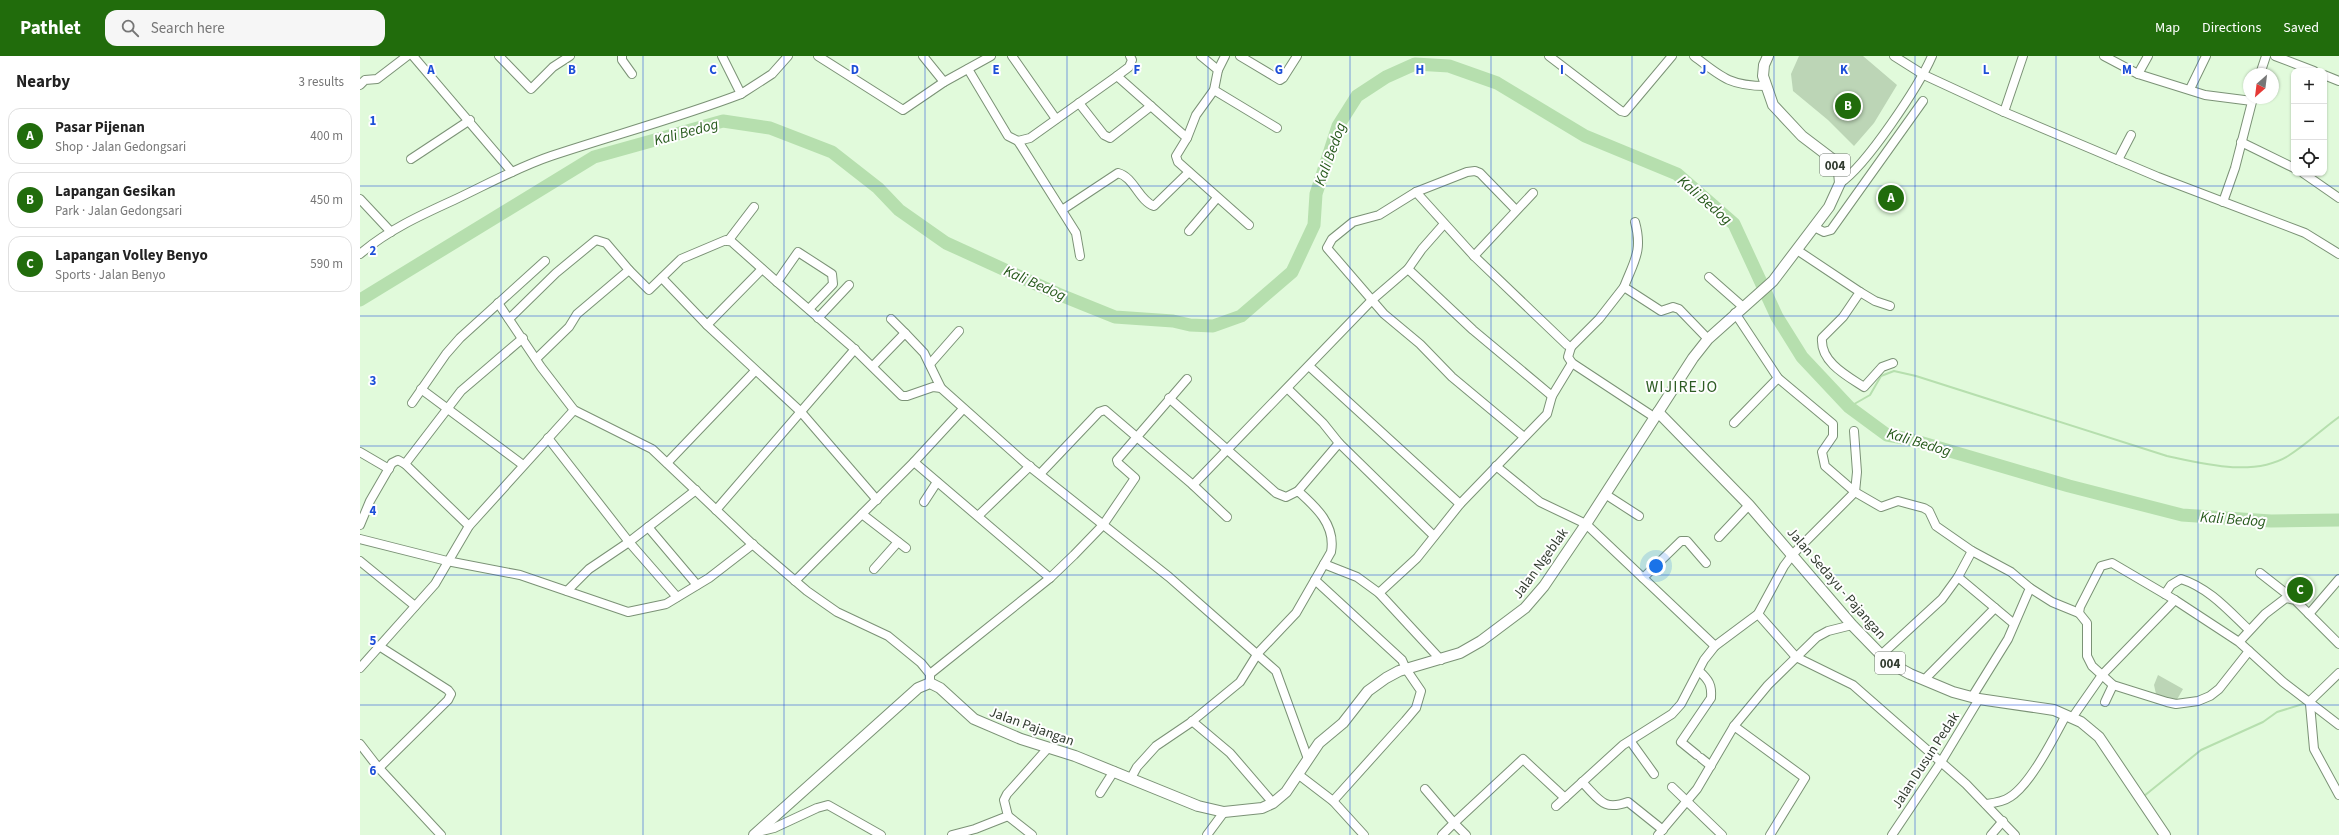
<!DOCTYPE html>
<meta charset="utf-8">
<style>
body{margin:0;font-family:"Source Sans 3",sans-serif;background:#f6f6f6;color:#222}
.controls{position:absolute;right:12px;top:12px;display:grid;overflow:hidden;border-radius:8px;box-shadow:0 1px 3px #0004}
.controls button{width:36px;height:36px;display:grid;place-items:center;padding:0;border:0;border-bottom:1px solid #e0e0e0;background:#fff;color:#222;font:20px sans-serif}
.compass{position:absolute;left:1883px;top:12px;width:36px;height:36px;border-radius:50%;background:#fff;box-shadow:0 1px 3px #0004;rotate:208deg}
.you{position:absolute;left:1296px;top:510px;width:14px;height:14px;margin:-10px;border:3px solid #fff;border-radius:50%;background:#1a73e8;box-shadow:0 0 0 6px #1a73e833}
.badge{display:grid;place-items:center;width:26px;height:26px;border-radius:50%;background:#216c0c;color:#fff;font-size:13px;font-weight:700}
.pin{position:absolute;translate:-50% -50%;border:2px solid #fff;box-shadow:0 1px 4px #0006}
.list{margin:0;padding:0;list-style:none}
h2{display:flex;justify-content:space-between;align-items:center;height:52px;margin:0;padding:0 16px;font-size:17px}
h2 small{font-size:13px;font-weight:400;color:#767676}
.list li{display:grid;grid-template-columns:26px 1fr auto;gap:12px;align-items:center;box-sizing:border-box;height:56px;margin:0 8px 8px;padding:0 8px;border:1px solid #e0e0e0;border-radius:12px}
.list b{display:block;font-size:15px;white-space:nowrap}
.list p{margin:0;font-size:13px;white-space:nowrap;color:#767676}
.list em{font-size:13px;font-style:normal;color:#767676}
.icon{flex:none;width:22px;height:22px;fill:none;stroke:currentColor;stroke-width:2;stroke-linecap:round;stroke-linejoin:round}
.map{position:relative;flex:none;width:1979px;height:779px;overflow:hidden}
header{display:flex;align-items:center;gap:24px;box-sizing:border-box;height:56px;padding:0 20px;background:#216c0c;color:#fff}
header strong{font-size:19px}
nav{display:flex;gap:22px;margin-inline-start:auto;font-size:14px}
.search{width:280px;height:36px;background:#f6f6f6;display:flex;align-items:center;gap:10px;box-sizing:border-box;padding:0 14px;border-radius:12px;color:#767676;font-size:15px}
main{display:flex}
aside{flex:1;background:#fff}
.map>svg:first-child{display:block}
</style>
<header>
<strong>Pathlet</strong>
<div class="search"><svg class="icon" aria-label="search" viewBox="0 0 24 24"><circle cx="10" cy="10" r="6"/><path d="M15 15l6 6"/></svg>Search here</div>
<nav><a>Map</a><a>Directions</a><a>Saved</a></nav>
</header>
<main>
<aside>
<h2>Nearby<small>3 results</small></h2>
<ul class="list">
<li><span class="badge">A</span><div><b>Pasar Pijenan</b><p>Shop · Jalan Gedongsari</p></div><em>400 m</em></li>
<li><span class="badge">B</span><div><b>Lapangan Gesikan</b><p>Park · Jalan Gedongsari</p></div><em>450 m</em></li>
<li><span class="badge">C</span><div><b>Lapangan Volley Benyo</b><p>Sports · Jalan Benyo</p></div><em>590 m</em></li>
</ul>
</aside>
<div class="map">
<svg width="1979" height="779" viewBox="0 0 1979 779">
<rect width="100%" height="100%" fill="#e1fadb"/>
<!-- green -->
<g fill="#bcd5b6">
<polygon points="1439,0 1503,0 1537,29 1514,67 1494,90 1468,64 1433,35 1431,18"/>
<polygon points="1939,521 1953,534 1941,546 1927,533"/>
<polygon points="1798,619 1823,633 1815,647 1796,638 1794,629"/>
</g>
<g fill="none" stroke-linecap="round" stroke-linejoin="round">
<!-- stream -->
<g stroke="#b6dfae" stroke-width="2">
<path d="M 1489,351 L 1510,339 L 1521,320 L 1534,315 L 1556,320 L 1807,400 C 1844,408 1893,421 1928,400 C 1946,389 1962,373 1979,361"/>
<polyline points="1784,740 1841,694 1903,666 1917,656 1946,647"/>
</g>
<!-- river -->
<polyline stroke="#b6dfae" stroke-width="13" points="0,244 234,101 363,65 410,72 472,96 518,132 539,154 586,187 698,238 755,261 813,265 830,269 853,270 881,260 932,216 954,169 956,138 978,70 997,40 1026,21 1055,8 1089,10 1137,27 1225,80 1317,118 1374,168 1417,261 1442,301 1489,351 1527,379 1549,383 1709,430 1822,459 1911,465 1979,464"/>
<!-- minor casing -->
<g stroke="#7b9276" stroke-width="10">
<g id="minor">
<polyline points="53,0 152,116"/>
<polyline points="139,0 171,33 193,11 210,0"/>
<polyline points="262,0 262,4 272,18"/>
<polyline points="362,0 381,38 412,18 428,0"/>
<polyline points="458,0 543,54 584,26 631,0"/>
<polyline points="563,0 584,26"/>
<polyline points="652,0 696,63"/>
<polyline points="770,0 772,4 769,11 757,20 827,82 816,100 818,106 889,169"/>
<polyline points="880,0 920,24 923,22 937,0"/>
<polyline points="1189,0 1261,55 1265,56 1312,0"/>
<path d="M 1334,0 C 1361,21 1370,30 1406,30"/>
<polyline points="1534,0 1564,19 1644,56 1798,121 1945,177 1979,198"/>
<polyline points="1744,0 1778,18 1845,39 1892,45"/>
<polyline points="1915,0 1954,15"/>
<polyline points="608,13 648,80 658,85 670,82 757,20"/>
<polyline points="858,14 865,0"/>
<polyline points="1778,18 1788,0"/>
<polyline points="1900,18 1906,0"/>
<polyline points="1964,19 1979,25"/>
<polyline points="0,29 5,24 17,23 47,0"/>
<polyline points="1830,33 1846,0"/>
<polyline points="854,34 917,72"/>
<polyline points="719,47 744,79 750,82 791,50"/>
<polyline points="1644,56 1663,0"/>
<polyline points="827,82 836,59 854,34 858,14 841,0"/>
<polyline points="658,85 716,177 720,200"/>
<polyline points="1881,86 1934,112"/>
<polyline points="51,103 110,64"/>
<polyline points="1758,104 1771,79"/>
<polyline points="1943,117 1979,142"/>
<path d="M 1480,127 C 1506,110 1559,30 1572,0"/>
<polyline points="1056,136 1114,200 1207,289 1211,291 1239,263 1264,231 1301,255 1313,251 1319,253 1348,283"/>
<polyline points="0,143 31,176"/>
<polyline points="1863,146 1875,112 1893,42"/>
<polyline points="1155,153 1120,117 1115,115 1107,116 1056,136 1019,159 993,166 972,183 967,192 1024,258 1060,288 1092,321 1164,381"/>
<path d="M 702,154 L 758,117 C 774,121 779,145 794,150 L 829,116"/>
<polyline points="1454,171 1464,176 1471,174 1563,45"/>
<polyline points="829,175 857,142"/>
<polyline points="368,185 394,151"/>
<path d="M 1437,194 L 1500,236 L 1483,261 L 1462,282 C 1460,306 1487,320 1504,331 L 1522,311 L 1533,307"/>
<path d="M 0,198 C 28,174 61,159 94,144 C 126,129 158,111 191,100 C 254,79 318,62 381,38"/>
<polyline points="1114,200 1173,137"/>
<polyline points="1048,213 1062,193 1084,168"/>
<polyline points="1349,221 1382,250"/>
<polyline points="302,222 347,269 441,356 517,444"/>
<polyline points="417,226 491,290 542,340 547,340 573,331 581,332 664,406 809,521 916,615 948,703"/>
<path d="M 1264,231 C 1274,205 1283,195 1275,166"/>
<polyline points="1500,236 1515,245 1530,250"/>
<polyline points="138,247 181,311 214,354 292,393 391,487 447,535 477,556 528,580 561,607 570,618 570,627"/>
<polyline points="1375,257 1418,322 1473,368 1473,380 1462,396 1465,410 1495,436 1521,451 1538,445 1564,452 1569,455 1576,470 1612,495"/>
<polyline points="458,262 489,229"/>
<polyline points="149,263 196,217 236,184 246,187 269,214"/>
<polyline points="531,263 545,277"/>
<polyline points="347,269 402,213"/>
<polyline points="1211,291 1208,301 1212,307 1294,361"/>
<polyline points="176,303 209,271 217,258 269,214 289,234 321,203 366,184 372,186 417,226 438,196 472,218 473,228 449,253"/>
<polyline points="570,308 599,275"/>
<polyline points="513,310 545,277 564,297 581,332"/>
<polyline points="949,310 1100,448"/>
<polyline points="61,333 163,409"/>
<polyline points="928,333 963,367 979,387 938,435"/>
<polyline points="52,347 86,298 100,282 185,205"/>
<polyline points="1374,367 1418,322"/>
<polyline points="188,382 269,486 336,434"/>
<polyline points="979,387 1074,480"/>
<polyline points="0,396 29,413"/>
<polyline points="554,406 603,353"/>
<polyline points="307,407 395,315"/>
<polyline points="1136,410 1180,446 1226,468 1355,590"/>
<polyline points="680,418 739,356 745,354 833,429 1012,244 1048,213 1113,274 1192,340"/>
<polyline points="833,429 867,461"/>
<polyline points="1245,438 1279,460"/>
<polyline points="564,446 577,426"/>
<polyline points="356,454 495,293"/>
<polyline points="502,458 554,406 690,522"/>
<polyline points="618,460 670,410"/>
<polyline points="0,469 10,445 32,407 38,404 45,408"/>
<polyline points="109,470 45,408 101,335 163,282"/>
<polyline points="288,471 337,529"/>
<polyline points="1359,481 1389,449"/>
<polyline points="0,483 87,505 160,519 268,556 306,548 349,522 393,488"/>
<polyline points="0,505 55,550"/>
<polyline points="964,508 997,521 1019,537"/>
<polyline points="514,513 538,486"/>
<polyline points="1900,517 1932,542"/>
<polyline points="1598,521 1653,567"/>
<polyline points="1283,522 1321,485 1327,485 1346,507"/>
<polyline points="955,524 1042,604 1046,613 1061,635 1056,652 1045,665 973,745"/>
<polyline points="435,525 502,458 546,492"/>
<polyline points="1670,532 1692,546 1719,557"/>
<polyline points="207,535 229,513 269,486 317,541"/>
<path d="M 1805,538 L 1811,529 L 1821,523 C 1849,532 1868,554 1889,574"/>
<polyline points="1398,558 1424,510 1433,498 1495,436 1497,416 1494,375"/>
<polyline points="1949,558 1979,523"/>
<polyline points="1879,586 1815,544 1752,507 1741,510 1720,551 1719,557 1727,567 1727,600 1732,610 1753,629 1807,646 1816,648 1838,645 1850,640 1859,633 1889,595 1879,586 1905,558 1926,542 1935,544 1979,588"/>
<polyline points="1889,595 1923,626 1979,669"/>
<polyline points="1521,599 1582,543 1598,521 1612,495 1651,516 1670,532 1648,583 1612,641"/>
<polyline points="1081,604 1019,537 1057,502 1100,448 1187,358 1192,340 1212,307"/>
<polyline points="0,612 75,528 109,470 214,354"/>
<polyline points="1979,617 1950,645 1950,648 1954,693 1979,739"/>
<polyline points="570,618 690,522 714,499 743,469 775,422 758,407 757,404 827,323"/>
<polyline points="1564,624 1635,552"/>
<polyline points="1745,646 1753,629"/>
<polyline points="1712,662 1742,619 1815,544"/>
<polyline points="832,665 870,697 913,747"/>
<polyline points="1374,670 1408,629 1457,581 1468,575 1492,569"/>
<polyline points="1271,686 1294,718"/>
<polyline points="0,688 17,710 81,779"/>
<path d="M 1337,699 L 1321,686 L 1351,642 C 1352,629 1349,624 1339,615"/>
<polyline points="1341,702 1351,710"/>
<polyline points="19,712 88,644 91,638 88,634 19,590"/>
<polyline points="939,719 973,745 1004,779"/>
<path d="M 771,722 L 777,711 L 796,690 L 830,667 L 880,626 L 898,597 L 936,557 L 971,496 C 976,469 956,451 938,435 L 926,441 L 916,437 L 809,342"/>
<path d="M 1222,726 C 1240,744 1243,755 1268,746 L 1303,774"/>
<polyline points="1312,731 1362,779"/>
<polyline points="1065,733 1094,767 1082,779"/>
<polyline points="740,737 754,715"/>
<path d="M 1626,748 C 1634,747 1643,746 1650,741 C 1671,728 1694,681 1706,659"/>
<polyline points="1196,750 1263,689 1312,658 1321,648 1344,604 1355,590 1398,558 1436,601 1493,629 1606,728 1655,779"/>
<polyline points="648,760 672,779"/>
<polyline points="398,776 414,772 457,752 468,749 521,779"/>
<polyline points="592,779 615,773 648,760 644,744 647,738 688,692"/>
<polyline points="847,779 864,756"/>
<polyline points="1106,779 1094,767 1163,703 1205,742"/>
<polyline points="1298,779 1337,733 1374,670 1445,722 1410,779"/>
<polyline points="1532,779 1581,706 1619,643"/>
<polyline points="1631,779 1643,765"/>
</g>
</g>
<!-- major casing -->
<g stroke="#7b9276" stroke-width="12">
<g id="major">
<polyline points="1298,356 1389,449 1492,569 1528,606 1550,618 1593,636 1619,643 1694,654 1721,666 1739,681 1805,779"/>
<polyline points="394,779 558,632 570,627 580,632 614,663 661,683 715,700 838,750 864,756 902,752 913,747 926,736 959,687 983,667 1008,635 1026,622 1039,615 1100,597 1121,585 1165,552 1184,530 1226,468 1333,302 1348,283 1413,225 1469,151 1480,127 1479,116 1471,102 1442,80 1413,49 1403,20 1404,9 1408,0"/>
</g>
</g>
<!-- minor -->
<use href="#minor" stroke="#fff" stroke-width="8"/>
<!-- major -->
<use href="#major" stroke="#fff" stroke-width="10"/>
</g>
<!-- grid -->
<path fill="none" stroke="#1d4ed8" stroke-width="1" stroke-opacity="0.55" d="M 141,0 L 141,779M 283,0 L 283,779M 424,0 L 424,779M 565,0 L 565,779M 707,0 L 707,779M 848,0 L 848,779M 990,0 L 990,779M 1131,0 L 1131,779M 1272,0 L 1272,779M 1414,0 L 1414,779M 1555,0 L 1555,779M 1696,0 L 1696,779M 1838,0 L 1838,779M 0,130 L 1979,130M 0,260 L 1979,260M 0,390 L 1979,390M 0,519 L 1979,519M 0,649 L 1979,649"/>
<g text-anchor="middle" stroke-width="4" stroke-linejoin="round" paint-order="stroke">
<!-- shield labels -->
<g fill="#fefefe" stroke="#6f766e" stroke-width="1">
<rect x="1460" y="98" width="30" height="22" rx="3"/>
<rect x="1515" y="596" width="30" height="22" rx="3"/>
</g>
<g font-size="13" font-weight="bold" fill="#323c30">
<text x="1475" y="114">004</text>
<text x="1530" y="612">004</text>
</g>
<!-- street labels -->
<g font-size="14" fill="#323c30" stroke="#fefefe">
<text transform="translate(1180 507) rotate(-54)" y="5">Jalan Ngeblak</text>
<text transform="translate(1477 527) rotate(49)" y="5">Jalan Sedayu - Pajangan</text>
<text transform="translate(672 670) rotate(20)" y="5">Jalan Pajangan</text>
<text transform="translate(1565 704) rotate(-57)" y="5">Jalan Dusun Pedak</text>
</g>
<!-- water labels -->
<g font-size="15" font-style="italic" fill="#26591b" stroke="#fefefe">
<text transform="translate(326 76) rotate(-15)" y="5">Kali Bedog</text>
<text transform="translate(970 98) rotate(-70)" y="5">Kali Bedog</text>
<text transform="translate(1345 144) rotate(41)" y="5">Kali Bedog</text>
<text transform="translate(675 227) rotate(24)" y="5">Kali Bedog</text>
<text transform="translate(1559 386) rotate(17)" y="5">Kali Bedog</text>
<text transform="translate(1873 463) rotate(4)" y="5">Kali Bedog</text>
</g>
<!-- quarter labels -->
<g font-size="16" letter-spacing="1" fill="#2e5c24" stroke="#fefefe">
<text x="1322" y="336">WIJIREJO</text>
</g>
</g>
<g font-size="13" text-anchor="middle" font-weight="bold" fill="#1d4ed8" stroke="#fefefe" stroke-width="4" stroke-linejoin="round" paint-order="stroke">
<text x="71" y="18">A</text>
<text x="212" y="18">B</text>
<text x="353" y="18">C</text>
<text x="495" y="18">D</text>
<text x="636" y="18">E</text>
<text x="777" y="18">F</text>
<text x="919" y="18">G</text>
<text x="1060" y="18">H</text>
<text x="1202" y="18">I</text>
<text x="1343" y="18">J</text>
<text x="1484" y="18">K</text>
<text x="1626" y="18">L</text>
<text x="1767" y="18">M</text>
<text x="13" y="69">1</text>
<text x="13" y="199">2</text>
<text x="13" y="329">3</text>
<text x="13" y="459">4</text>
<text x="13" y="589">5</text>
<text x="13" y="719">6</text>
</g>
</svg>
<div class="controls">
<button>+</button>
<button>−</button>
<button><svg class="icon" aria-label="locate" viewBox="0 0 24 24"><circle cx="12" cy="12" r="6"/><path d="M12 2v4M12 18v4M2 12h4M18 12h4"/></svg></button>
</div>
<svg class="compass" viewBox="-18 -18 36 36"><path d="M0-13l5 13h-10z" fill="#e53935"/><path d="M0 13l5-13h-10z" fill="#767676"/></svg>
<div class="you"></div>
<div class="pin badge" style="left:1531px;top:142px">A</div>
<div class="pin badge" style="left:1488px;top:50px">B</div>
<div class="pin badge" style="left:1940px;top:534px">C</div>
</div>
</main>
